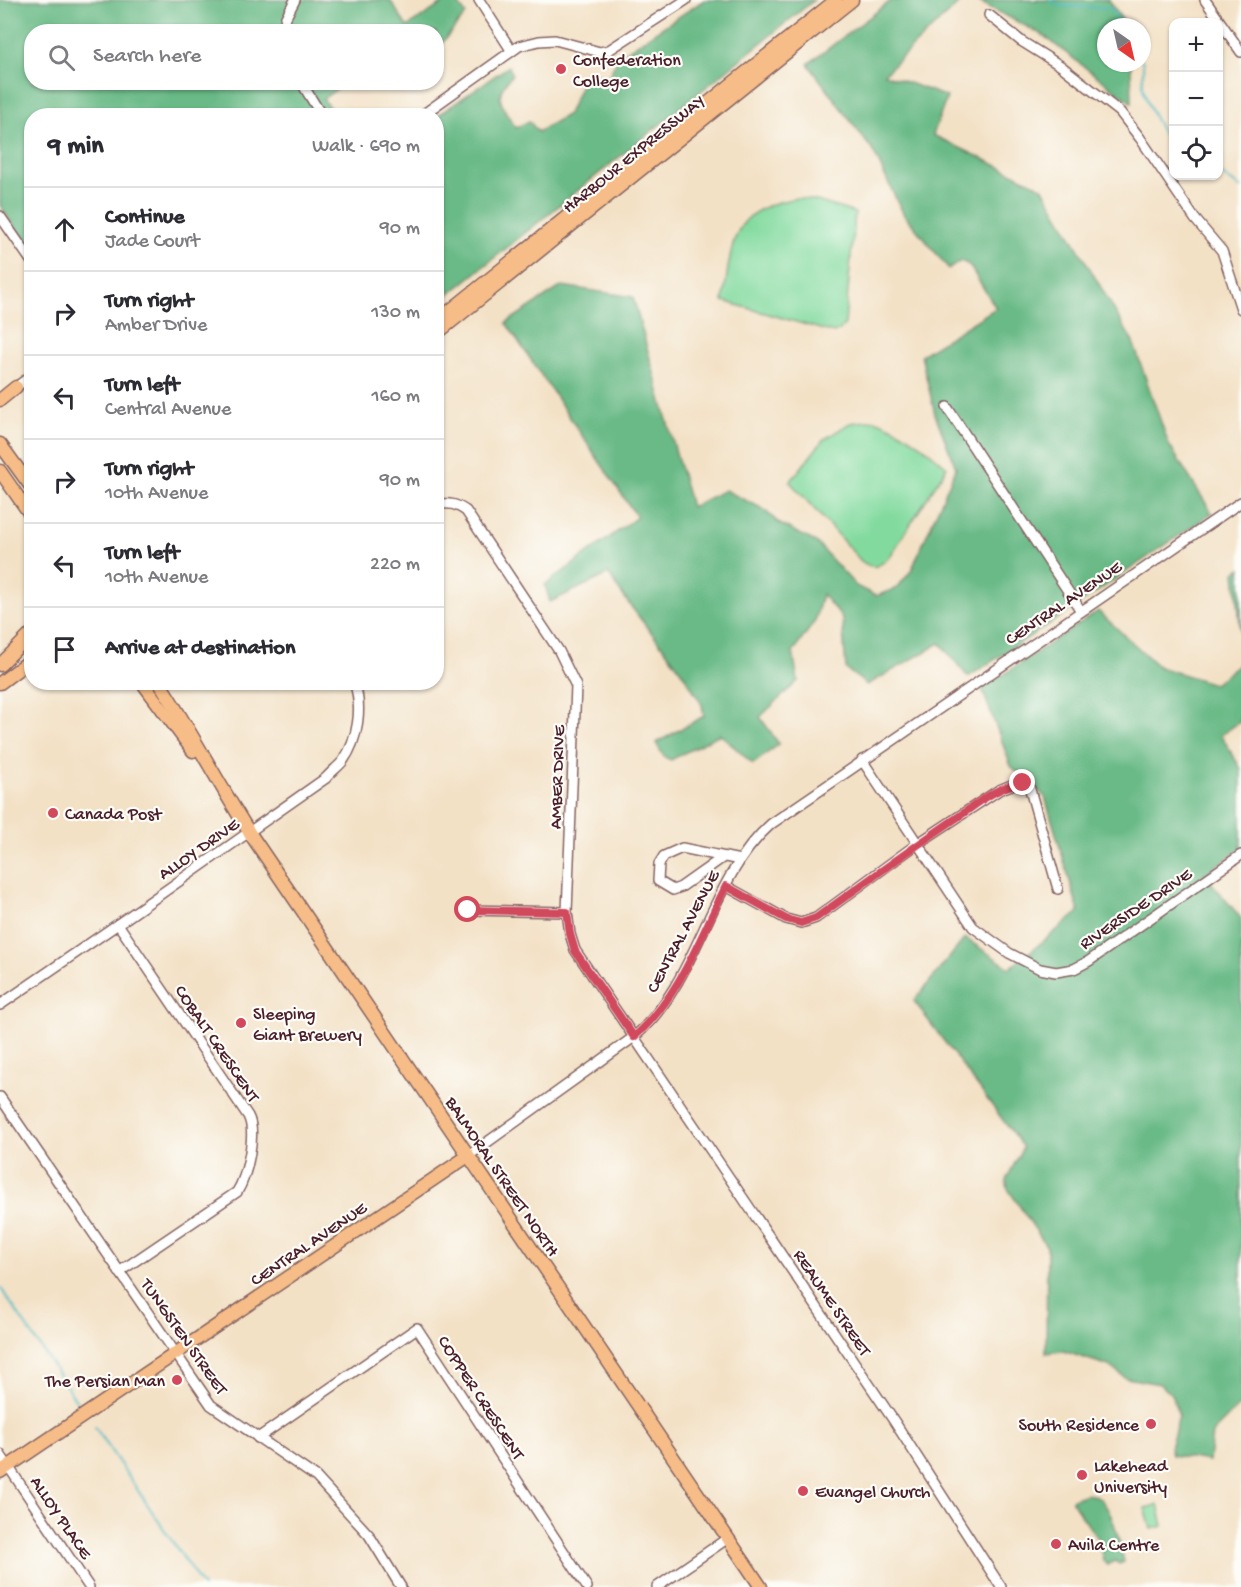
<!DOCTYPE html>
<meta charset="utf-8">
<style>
body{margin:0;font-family:"Gochi Hand",sans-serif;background:#f2f2f3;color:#2b2b33}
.controls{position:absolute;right:18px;top:18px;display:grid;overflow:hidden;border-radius:12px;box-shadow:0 2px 4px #0004}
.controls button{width:54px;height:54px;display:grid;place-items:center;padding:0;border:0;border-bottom:2px solid #e1e1e2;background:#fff;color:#2b2b33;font:30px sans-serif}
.compass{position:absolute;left:1097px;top:18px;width:54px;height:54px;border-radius:50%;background:#fff;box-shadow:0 2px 4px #0004;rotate:146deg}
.stop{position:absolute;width:18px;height:18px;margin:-14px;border:4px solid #d1495b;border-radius:50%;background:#fff}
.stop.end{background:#d1495b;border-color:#fff;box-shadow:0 2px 6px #0008}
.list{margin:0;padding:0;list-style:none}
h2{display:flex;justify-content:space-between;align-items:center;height:78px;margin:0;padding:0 24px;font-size:26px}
h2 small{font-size:20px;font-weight:400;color:#7c7c81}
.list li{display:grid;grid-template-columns:39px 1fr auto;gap:18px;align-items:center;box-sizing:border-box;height:84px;padding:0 24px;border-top:2px solid #e1e1e2}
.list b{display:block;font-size:22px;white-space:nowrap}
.list p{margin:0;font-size:20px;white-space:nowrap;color:#7c7c81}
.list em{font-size:20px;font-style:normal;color:#7c7c81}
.icon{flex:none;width:33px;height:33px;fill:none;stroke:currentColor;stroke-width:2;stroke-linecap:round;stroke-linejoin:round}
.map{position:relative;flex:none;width:1241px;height:1587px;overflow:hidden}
.search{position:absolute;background:#fff;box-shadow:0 2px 4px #0004;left:24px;top:24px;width:420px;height:66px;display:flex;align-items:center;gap:15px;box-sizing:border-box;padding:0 21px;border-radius:24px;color:#7c7c81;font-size:22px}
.panel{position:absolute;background:#fff;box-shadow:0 2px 4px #0004;left:24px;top:108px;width:420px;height:582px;border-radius:24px}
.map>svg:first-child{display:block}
</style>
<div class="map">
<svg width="1241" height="1587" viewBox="0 0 1241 1587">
<rect width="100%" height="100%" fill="#fdfcf7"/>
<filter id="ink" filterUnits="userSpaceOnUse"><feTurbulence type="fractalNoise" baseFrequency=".0167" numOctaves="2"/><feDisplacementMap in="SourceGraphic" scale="12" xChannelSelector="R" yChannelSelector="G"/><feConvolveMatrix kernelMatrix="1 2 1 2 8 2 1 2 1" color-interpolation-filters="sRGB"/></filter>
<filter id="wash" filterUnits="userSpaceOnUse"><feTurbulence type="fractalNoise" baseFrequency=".008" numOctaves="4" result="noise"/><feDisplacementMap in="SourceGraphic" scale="24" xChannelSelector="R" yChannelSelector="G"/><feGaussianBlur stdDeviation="1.35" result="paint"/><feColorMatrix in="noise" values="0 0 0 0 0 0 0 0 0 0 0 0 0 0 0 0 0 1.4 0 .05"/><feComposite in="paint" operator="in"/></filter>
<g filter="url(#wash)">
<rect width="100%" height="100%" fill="#f3e1c6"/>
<!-- green -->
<g fill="#82da9f" stroke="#667c65" stroke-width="1.5">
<path d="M 797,198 L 817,201 L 855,213 L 845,324 L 840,330 L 834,333 L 723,301 C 733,242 728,210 797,198 Z"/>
<path d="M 875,420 C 903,430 925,447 947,467 L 889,558 C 878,567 873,570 861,561 L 790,482 L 823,440 L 850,423 Z"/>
<polygon points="1158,1505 1163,1526 1151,1529 1145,1508"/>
</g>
<!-- forest -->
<g fill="#69ba86" stroke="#5a6c58" stroke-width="1.5">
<polygon points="0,0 390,0 407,27 448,0 455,0 466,14 437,49 436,32 32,32 32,82 345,83 323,99 335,115 32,116 31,253 0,205"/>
<path d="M 704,0 L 814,0 L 437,304 L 437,116 L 509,66 L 512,75 C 491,97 502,106 516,128 L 529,121 L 538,132 L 568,114 L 586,73 L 608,78 L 619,56 Z"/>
<path d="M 892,0 L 962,0 L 884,74 L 947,97 L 933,135 L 1042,187 L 1133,342 L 1169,445 L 1212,513 L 1066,613 L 968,677 L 940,643 L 867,685 L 846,669 L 842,618 L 822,594 L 815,621 L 793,652 L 798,681 L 760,717 L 779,744 L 753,764 L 720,734 L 671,760 L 664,757 L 656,743 L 704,716 L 702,705 C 677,657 636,620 609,574 L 550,602 L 545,585 L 637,517 L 506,323 L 562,286 L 633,297 L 691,507 L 725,490 L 763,509 L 780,524 L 816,542 L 856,586 L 876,596 L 897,588 L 911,571 L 956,468 L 935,414 L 921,355 L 996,308 L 969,265 L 961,261 L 949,269 L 903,213 L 873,151 L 808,64 Z"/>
<polygon points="976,0 1109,0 1127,27 1106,27 1106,63 1131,63 1132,103 1041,34"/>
<polygon points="1241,568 1241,634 1235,572"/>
<polygon points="1098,611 1159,667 1214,684 1241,663 1241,721 1221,735 1241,769 1241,849 1204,874 1241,918 1241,1404 1212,1433 1209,1461 1172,1455 1170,1448 1179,1415 1171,1394 1160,1384 1126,1378 1109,1366 1063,1351 1046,1353 1047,1247 1008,1189 1006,1180 1023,1147 914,1001 965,938 1010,968 1079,912 1045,797 1011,766 982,689"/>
<path d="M 1086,1494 L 1097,1496 C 1113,1508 1120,1543 1124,1562 L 1119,1564 L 1115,1561 L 1107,1565 L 1103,1561 L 1099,1541 L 1071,1500 Z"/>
</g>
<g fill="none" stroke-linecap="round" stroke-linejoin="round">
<!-- stream -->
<g stroke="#48b7c2" stroke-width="2">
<polyline points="1050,0 1060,6 1110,8 1124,27"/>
<path d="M 1142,60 C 1145,69 1142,78 1143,88 C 1146,102 1163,138 1174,148"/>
<polyline points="1218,172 1241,188"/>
<polyline points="0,1287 77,1402"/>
<polyline points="95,1427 203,1587"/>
</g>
</g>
</g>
<g filter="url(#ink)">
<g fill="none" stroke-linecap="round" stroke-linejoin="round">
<!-- minor casing -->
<g stroke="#856361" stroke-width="12">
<g id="minor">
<polyline points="479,0 511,50"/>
<polyline points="1205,0 1241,52"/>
<polyline points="989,15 1021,41 1061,66 1120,112 1140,138 1195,219 1222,251 1241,309"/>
<polyline points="283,32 286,17 295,0"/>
<polyline points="301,82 322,116"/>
<polyline points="421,116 519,46 539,41 555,40 600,52 609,50 686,0"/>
<polyline points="0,216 32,262"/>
<polyline points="16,387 32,375"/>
<polyline points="947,407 1081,611"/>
<path d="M 436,505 C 449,502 456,504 466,511 L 559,651 L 576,686 L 567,912 L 570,934 L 575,950 L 894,1421 L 1001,1587"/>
<polyline points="862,760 973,927 1009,953 1040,969 1056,972 1074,969 1089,961 1241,855"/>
<polyline points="722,858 681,887 673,890 658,881 659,864 664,856 682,848 740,860"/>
<polyline points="726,886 786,919 801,923 816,918 917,844 999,790 1014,784 1024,783 1029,786 1058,889"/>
<polyline points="468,910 567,912"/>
<path d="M 118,924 L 248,1116 C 257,1133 247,1176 237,1192 L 119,1272"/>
<path d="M 0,1005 L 118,924 L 326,778 C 331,772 338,767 343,761 C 358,740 363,707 354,682"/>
<polyline points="0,1097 211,1405 316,1477 369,1535 401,1587"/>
<path d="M 468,1156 L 634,1037 C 700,980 707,881 771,824 L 1241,502"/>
<polyline points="258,1438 417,1328 587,1587"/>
<polyline points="0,1454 89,1587"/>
<polyline points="657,1587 728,1538"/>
</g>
</g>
<!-- major casing -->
<g stroke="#856361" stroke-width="15">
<g id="major">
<polyline points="436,322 836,0"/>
<polyline points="436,334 852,0"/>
<polyline points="0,400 16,387"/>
<polyline points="0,444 32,488"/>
<polyline points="0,471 32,517"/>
<polyline points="0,665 32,633"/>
<polyline points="142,682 193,751"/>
<path d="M 159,682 C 191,731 218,783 249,832 L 761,1587"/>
<polyline points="0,683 32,659"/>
<polyline points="0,1472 468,1156"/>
</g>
</g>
<!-- minor -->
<use href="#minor" stroke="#fff" stroke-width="9"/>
<!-- major -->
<use href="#major" stroke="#f7bd88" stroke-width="12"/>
</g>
</g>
<g fill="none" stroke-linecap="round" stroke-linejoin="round" filter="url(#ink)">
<!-- route -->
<path stroke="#d1495b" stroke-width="8" d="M 468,910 L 567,912 L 570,934 L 575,951 L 634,1037 C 679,998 700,938 726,886 L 786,919 L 801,923 L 816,918 C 862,885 908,851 955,819 C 976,805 998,785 1023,783"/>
</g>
<!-- markers -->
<g fill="#d1495b" stroke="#fdfcf7" stroke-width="2">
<circle cx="561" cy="69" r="6"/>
<circle cx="53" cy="813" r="6"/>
<circle cx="241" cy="1023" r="6"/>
<circle cx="177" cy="1380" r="6"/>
<circle cx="1151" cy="1424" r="6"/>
<circle cx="1082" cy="1475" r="6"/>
<circle cx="803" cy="1491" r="6"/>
<circle cx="1056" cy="1544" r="6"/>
</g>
<g text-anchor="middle" stroke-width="4.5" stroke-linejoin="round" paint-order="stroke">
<!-- poi labels -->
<g font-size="18" fill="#4a1f2b" stroke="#fdfcf7" text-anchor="start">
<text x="573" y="65">Confederation<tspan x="573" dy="21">College</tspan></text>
<text x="65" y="819">Canada Post</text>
<text x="253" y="1019">Sleeping<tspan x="253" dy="21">Giant Brewery</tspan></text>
<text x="165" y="1386" text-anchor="end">The Persian Man</text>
<text x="1139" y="1430" text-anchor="end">South Residence</text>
<text x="1094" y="1471">Lakehead<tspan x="1094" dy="21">University</tspan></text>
<text x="815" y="1497">Evangel Church</text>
<text x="1068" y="1550">Avila Centre</text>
</g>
<!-- street labels -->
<g font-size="18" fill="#4a1f2b" stroke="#fdfcf7">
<text transform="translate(633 153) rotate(-39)" y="6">HARBOUR EXPRESSWAY</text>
<text transform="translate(1063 602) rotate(-34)" y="6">CENTRAL AVENUE</text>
<text transform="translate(556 777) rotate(-88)" y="6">AMBER DRIVE</text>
<text transform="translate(198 848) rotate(-35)" y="6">ALLOY DRIVE</text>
<text transform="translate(1135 908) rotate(-34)" y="6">RIVERSIDE DRIVE</text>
<text transform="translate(682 931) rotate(-62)" y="6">CENTRAL AVENUE</text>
<text transform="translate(218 1043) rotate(56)" y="6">COBALT CRESCENT</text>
<text transform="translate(503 1176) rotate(56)" y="6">BALMORAL STREET NORTH</text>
<text transform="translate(308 1243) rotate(-34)" y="6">CENTRAL AVENUE</text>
<text transform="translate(833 1302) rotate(56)" y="6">REAUME STREET</text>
<text transform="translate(185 1336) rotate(55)" y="6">TUNGSTEN STREET</text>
<text transform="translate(482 1397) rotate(57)" y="6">COPPER CRESCENT</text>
<text transform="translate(62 1517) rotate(56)" y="6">ALLOY PLACE</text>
</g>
</g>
</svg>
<div class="controls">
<button>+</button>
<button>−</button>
<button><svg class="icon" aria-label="locate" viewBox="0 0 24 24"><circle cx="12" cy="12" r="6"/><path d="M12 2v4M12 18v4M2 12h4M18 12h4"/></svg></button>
</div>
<svg class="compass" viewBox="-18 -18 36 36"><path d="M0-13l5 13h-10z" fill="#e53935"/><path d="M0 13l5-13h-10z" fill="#7c7c81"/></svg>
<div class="stop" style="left:468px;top:910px"></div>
<div class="stop end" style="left:1023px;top:783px"></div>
<div class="search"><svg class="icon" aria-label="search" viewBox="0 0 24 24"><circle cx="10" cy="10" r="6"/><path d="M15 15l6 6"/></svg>Search here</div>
<section class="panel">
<h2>9 min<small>Walk · 690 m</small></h2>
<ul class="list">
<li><svg class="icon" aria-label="ahead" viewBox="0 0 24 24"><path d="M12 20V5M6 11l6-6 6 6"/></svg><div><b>Continue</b><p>Jade Court</p></div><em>90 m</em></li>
<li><svg class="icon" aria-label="right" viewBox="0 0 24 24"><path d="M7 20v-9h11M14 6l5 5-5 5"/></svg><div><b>Turn right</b><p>Amber Drive</p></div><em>130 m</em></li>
<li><svg class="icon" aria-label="left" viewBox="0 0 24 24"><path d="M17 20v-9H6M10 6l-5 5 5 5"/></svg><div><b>Turn left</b><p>Central Avenue</p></div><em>160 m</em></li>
<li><svg class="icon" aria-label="right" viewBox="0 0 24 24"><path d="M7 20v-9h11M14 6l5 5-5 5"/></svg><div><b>Turn right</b><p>10th Avenue</p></div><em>90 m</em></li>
<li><svg class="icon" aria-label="left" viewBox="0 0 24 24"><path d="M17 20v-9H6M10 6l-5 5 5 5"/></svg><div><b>Turn left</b><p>10th Avenue</p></div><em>220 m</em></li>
<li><svg class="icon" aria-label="arrive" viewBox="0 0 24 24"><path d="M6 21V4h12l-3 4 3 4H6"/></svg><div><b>Arrive at destination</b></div></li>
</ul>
</section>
</div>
